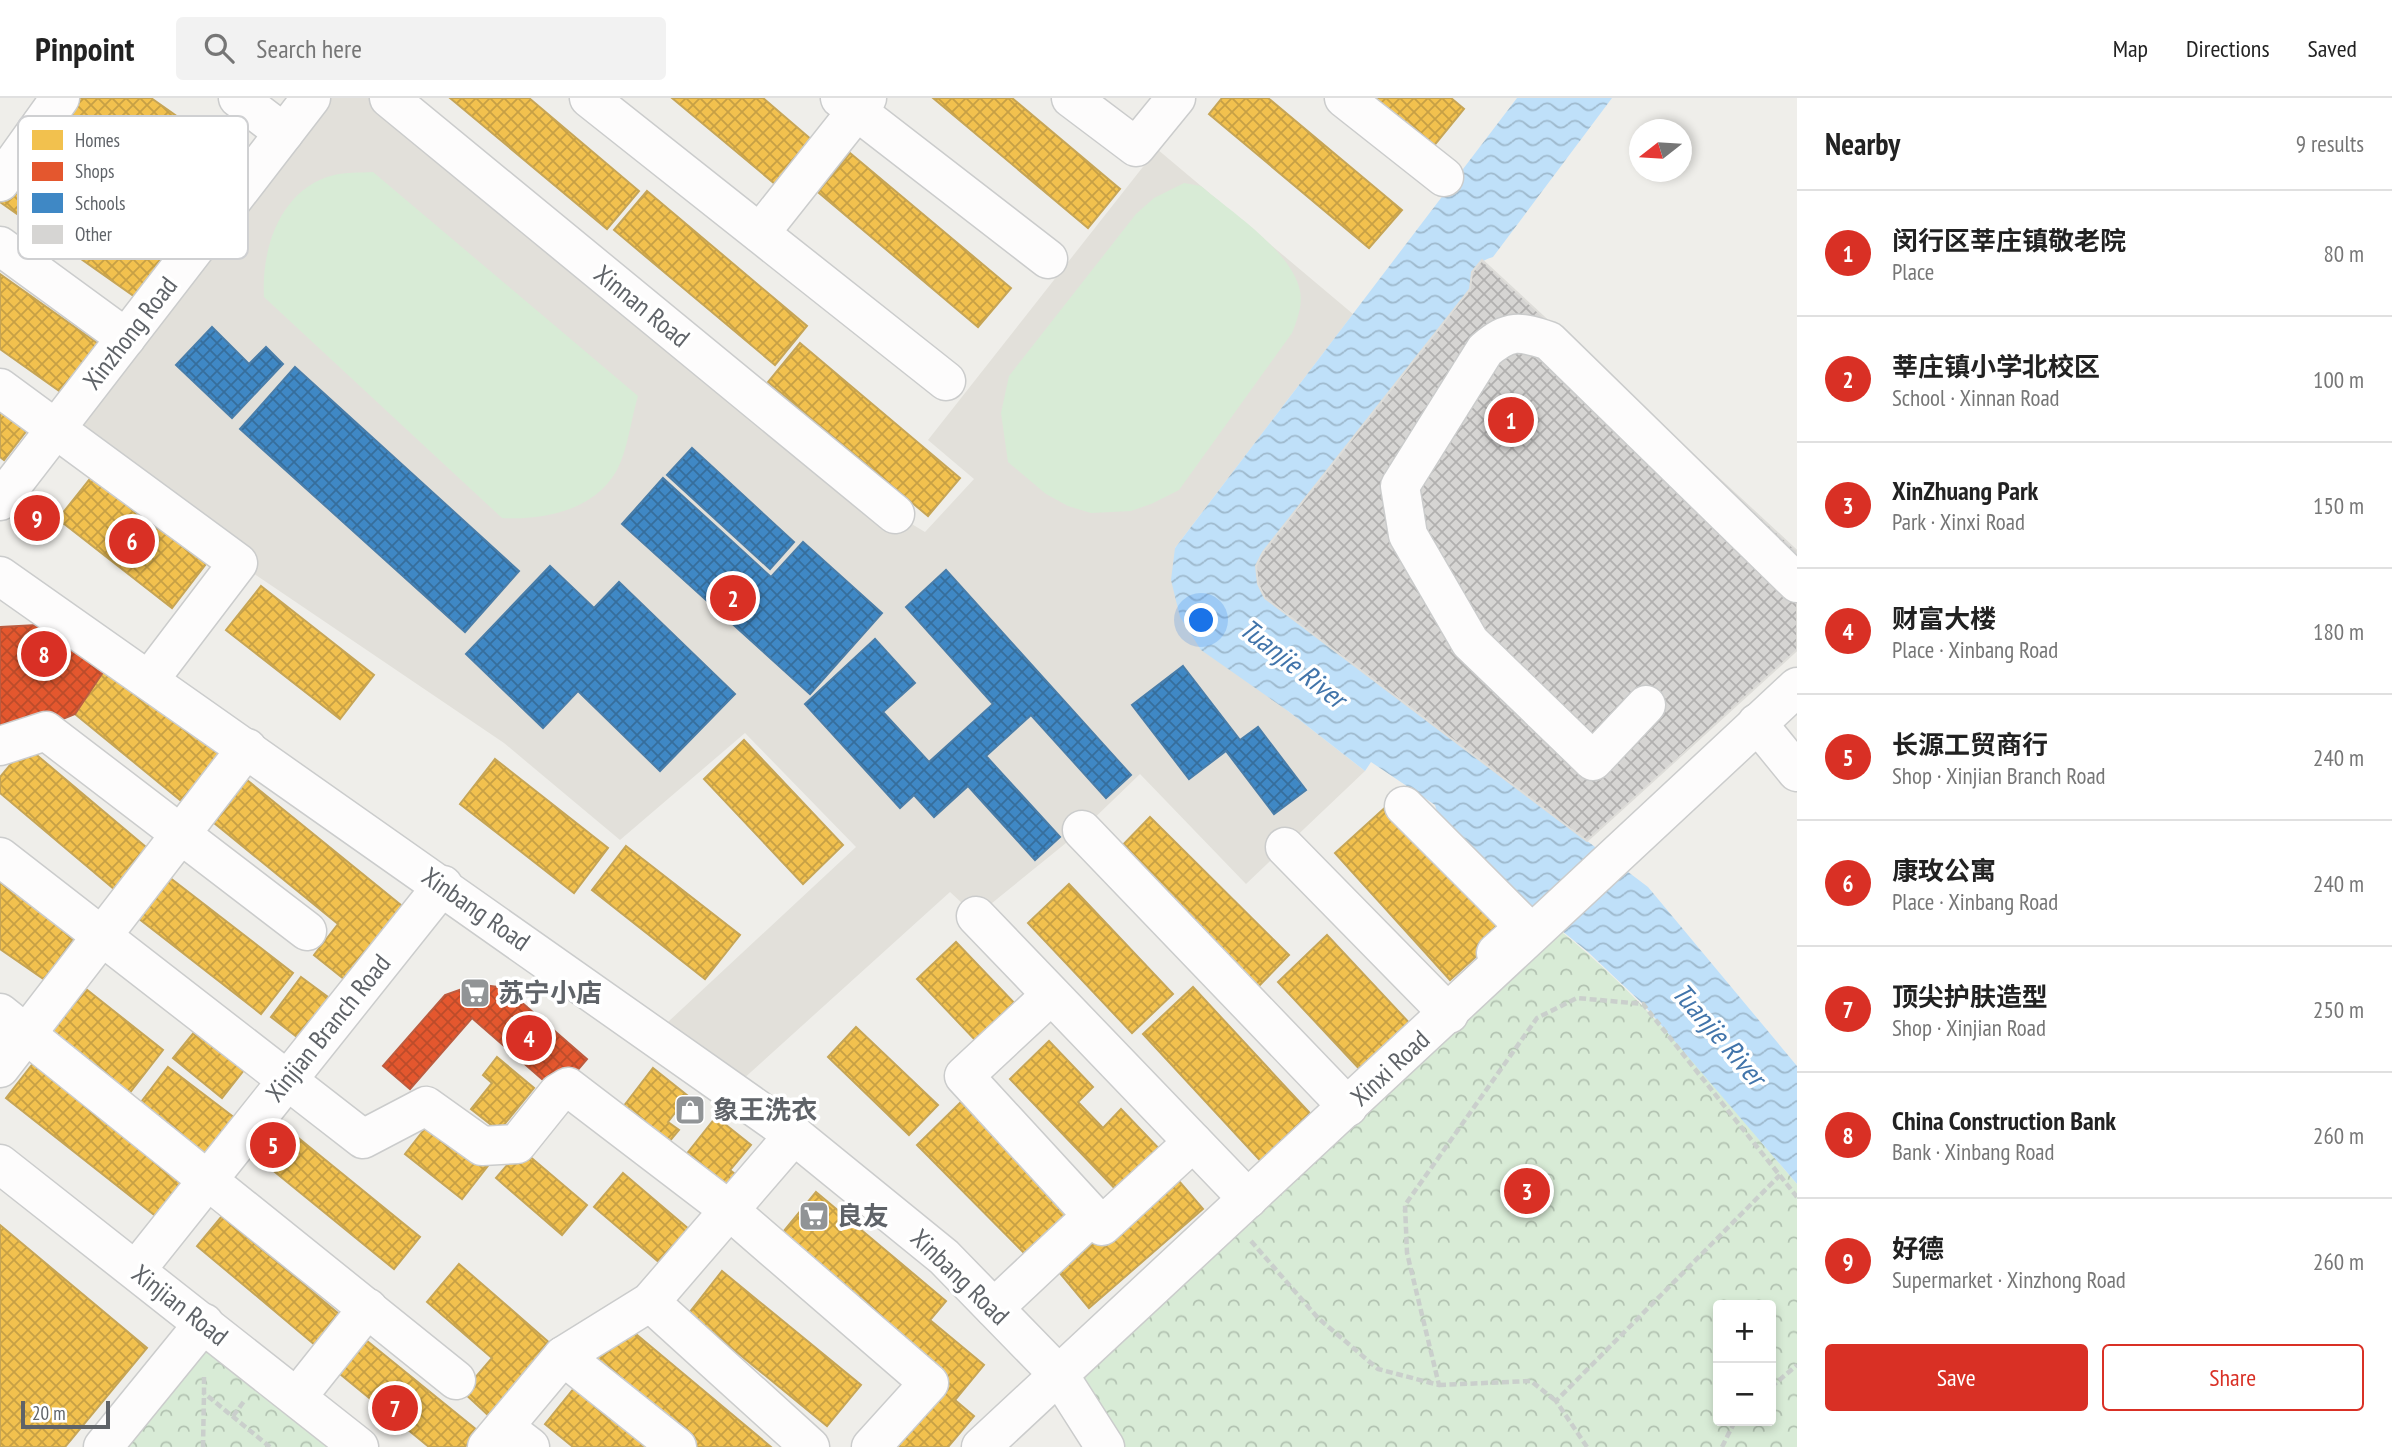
<!DOCTYPE html>
<meta charset="utf-8">
<style>
body{margin:0;font-family:"PT Sans Narrow","Noto Sans SC",sans-serif;background:#f2f2f2;color:#222}
.controls{position:absolute;right:21px;bottom:21px;display:grid;overflow:hidden;border-radius:7px;box-shadow:0 4px 10px #0003}
.controls button{width:63px;height:63px;display:grid;place-items:center;padding:0;border:0;border-bottom:2px solid #e0e0e0;background:#fff;color:#222;font:35px sans-serif}
.compass{position:absolute;left:1629px;top:21px;width:63px;height:63px;border-radius:50%;background:#fff;box-shadow:0 4px 10px #0003;rotate:253deg}
.scale{position:absolute;left:21px;bottom:18px;width:89px;box-sizing:border-box;padding-left:7px;border:4px solid #5f6368;border-top:0;font-size:19px;line-height:24px;white-space:nowrap;color:#5f6368;-webkit-text-stroke:5px #fff;paint-order:stroke}
.you{position:absolute;left:1202px;top:523px;width:24px;height:24px;margin:-18px;border:5px solid #fff;border-radius:50%;background:#1a73e8;box-shadow:0 0 0 10px #1a73e833}
.badge{display:grid;place-items:center;width:46px;height:46px;border-radius:50%;background:#d93025;color:#fff;font-size:23px;font-weight:700}
.pin{position:absolute;translate:-50% -50%;border:4px solid #fff;box-shadow:0 2px 7px #0006}
.list{margin:0;padding:0;list-style:none}
h2{display:flex;justify-content:space-between;align-items:center;height:91px;margin:0;padding:0 28px;font-size:30px}
h2 small{font-size:23px;font-weight:400;color:#767676}
.list li{display:grid;grid-template-columns:46px 1fr auto;gap:21px;align-items:center;box-sizing:border-box;height:126px;padding:0 28px;border-top:2px solid #e0e0e0}
.list b{display:block;font-size:26px;white-space:nowrap}
.list p{margin:0;font-size:23px;white-space:nowrap;color:#767676}
.list em{font-size:23px;font-style:normal;color:#767676}
.actions{display:flex;gap:14px;padding:21px 28px}
.actions a{flex:1;padding:16px 0;border:2px solid #d93025;border-radius:7px;text-align:center;font-size:24px;color:#d93025}
.actions .main{background:#d93025;color:#fff}
.icon{flex:none;width:38px;height:38px;fill:none;stroke:currentColor;stroke-width:2;stroke-linecap:round;stroke-linejoin:round}
.map{position:relative;flex:none;width:1797px;height:1349px;overflow:hidden}
header{display:flex;align-items:center;gap:42px;box-sizing:border-box;height:98px;padding:0 35px;background:#fff;border-bottom:2px solid #e0e0e0}
header strong{font-size:33px}
nav{display:flex;gap:38px;margin-inline-start:auto;font-size:24px}
.search{width:490px;height:63px;background:#f2f2f2;display:flex;align-items:center;gap:18px;box-sizing:border-box;padding:0 24px;border-radius:7px;color:#767676;font-size:26px}
main{display:flex}
aside{flex:1;background:#fff}
.map>svg:first-child{display:block}
</style>
<header>
<strong>Pinpoint</strong>
<div class="search"><svg class="icon" aria-label="search" viewBox="0 0 24 24"><circle cx="10" cy="10" r="6"/><path d="M15 15l6 6"/></svg>Search here</div>
<nav><a>Map</a><a>Directions</a><a>Saved</a></nav>
</header>
<main>
<div class="map">
<svg width="1797" height="1349" viewBox="0 0 1797 1349">
<defs>
<pattern id="forest-crowns" width="20" height="18" patternUnits="userSpaceOnUse" patternTransform="scale(1.75)"><rect width="20" height="18" fill="#d8ebd6"/><path d="M2 6a3 3 0 1 1 6 0M12 15a3 3 0 1 1 6 0" fill="none" stroke="#b2c2b1"/></pattern>
<pattern id="water-waves" width="16" height="10" patternUnits="userSpaceOnUse" patternTransform="scale(1.75)"><rect width="16" height="10" fill="#bfe0f9"/><path d="M0 5q4-4 8 0t8 0" fill="none" stroke="#9eb9cd"/></pattern>
<pattern id="homes-cross-hatch" width="8" height="8" patternUnits="userSpaceOnUse" patternTransform="scale(1.75)"><rect width="8" height="8" fill="#f2c14e"/><path d="M0 0l8 8M0 8l8-8" fill="none" stroke="#c7a045"/></pattern>
<pattern id="shops-cross-hatch" width="8" height="8" patternUnits="userSpaceOnUse" patternTransform="scale(1.75)"><rect width="8" height="8" fill="#e4572e"/><path d="M0 0l8 8M0 8l8-8" fill="none" stroke="#bc4c2b"/></pattern>
<pattern id="schools-cross-hatch" width="8" height="8" patternUnits="userSpaceOnUse" patternTransform="scale(1.75)"><rect width="8" height="8" fill="#3f88c5"/><path d="M0 0l8 8M0 8l8-8" fill="none" stroke="#366e9c"/></pattern>
<pattern id="building-cross-hatch" width="8" height="8" patternUnits="userSpaceOnUse" patternTransform="scale(1.75)"><rect width="8" height="8" fill="#d6d5d3"/><path d="M0 0l8 8M0 8l8-8" fill="none" stroke="#b1b0af"/></pattern>
</defs>
<rect width="100%" height="100%" fill="#efeeea"/>
<!-- education -->
<polygon fill="#e2e0da" points="311,0 389,0 895,416 925,434 974,381 928,342 1157,51 1353,216 1175,450 1288,613 1365,673 1246,786 1140,676 1082,732 976,818 950,794 731,992 654,937 856,749 745,635 620,742 504,645 238,465 56,332"/>
<!-- forest -->
<g fill="url(#forest-crowns)" fill-rule="evenodd">
<path d="M 1548,823 C 1645,897 1718,994 1797,1086 L 1797,1349 L 1105,1349 L 1059,1277 ZM 1718,1207 L 1771,1207 L 1771,1323 L 1718,1323 Z"/>
<polygon points="204,1225 360,1349 103,1349"/>
</g>
<!-- pitch -->
<g fill="#d8ebd6">
<path d="M 373,74 L 638,298 C 631,321 628,351 617,372 C 594,413 544,422 502,420 L 264,199 C 261,150 281,90 334,77 C 346,74 360,75 373,74 Z"/>
<path d="M 1184,85 L 1201,88 C 1231,114 1292,153 1300,193 C 1303,207 1297,222 1292,235 L 1179,392 L 1151,406 L 1131,413 L 1091,415 L 1068,408 L 1046,396 L 1008,364 L 1001,315 L 1009,278 L 1136,116 L 1154,100 Z"/>
</g>
<!-- water -->
<path fill="url(#water-waves)" d="M 1517,0 L 1612,0 L 1493,159 C 1476,164 1472,174 1470,191 L 1263,454 C 1254,471 1256,483 1266,500 L 1648,789 L 1797,968 L 1797,1086 L 1643,906 L 1588,854 L 1443,736 L 1435,707 L 1371,664 L 1365,673 L 1288,613 L 1201,552 L 1180,519 L 1171,482 L 1175,450 Z"/>
<!-- homes -->
<g fill="url(#homes-cross-hatch)" stroke="#c6a556" stroke-width="2">
<polygon points="77,0 151,0 239,62 204,112 67,15"/>
<polygon points="450,0 529,0 639,93 607,131"/>
<polygon points="672,0 763,0 812,42 775,86"/>
<polygon points="933,0 1012,0 1120,91 1088,130"/>
<polygon points="1222,0 1268,0 1402,112 1369,150 1209,16"/>
<polygon points="1372,0 1451,0 1464,11 1432,50"/>
<polygon points="35,53 173,151 138,201 0,104"/>
<polygon points="850,55 1011,190 978,229 818,94"/>
<polygon points="647,93 807,228 775,267 614,132"/>
<polygon points="0,176 100,247 65,297 0,251"/>
<polygon points="800,245 960,380 928,418 768,284"/>
<polygon points="0,304 31,327 4,362 0,359"/>
<polygon points="93,377 206,466 172,510 58,421"/>
<polygon points="261,488 374,577 340,621 226,532"/>
<polygon points="105,571 224,658 185,706 75,616"/>
<polygon points="744,642 843,747 803,786 704,681"/>
<polygon points="26,648 147,750 114,791 0,695 0,679"/>
<polygon points="495,661 608,750 574,795 460,706"/>
<polygon points="247,682 402,808 344,881 314,857 338,826 213,724"/>
<polygon points="1388,707 1503,834 1450,882 1335,755"/>
<polygon points="1150,719 1289,857 1256,891 1117,753"/>
<polygon points="626,748 740,837 705,881 592,792"/>
<polygon points="169,779 293,875 261,916 138,820"/>
<polygon points="0,784 76,836 45,882 0,851"/>
<polygon points="1069,786 1173,896 1132,935 1028,825"/>
<polygon points="1327,837 1414,930 1365,977 1278,884"/>
<polygon points="956,844 1018,909 979,946 917,881"/>
<polygon points="301,879 332,902 301,942 271,919"/>
<polygon points="81,887 163,952 128,997 46,932"/>
<polygon points="1193,889 1319,1025 1269,1072 1143,936"/>
<polygon points="200,927 248,967 222,1000 173,960"/>
<polygon points="856,929 938,1007 909,1037 828,959"/>
<polygon points="1049,943 1093,989 1078,1004 1103,1030 1121,1011 1165,1057 1122,1098 1010,981"/>
<polygon points="497,959 534,990 499,1033 471,1011 492,985 483,977"/>
<polygon points="35,963 191,1087 162,1123 6,1000"/>
<polygon points="168,969 240,1024 210,1063 138,1008"/>
<polygon points="653,970 688,998 668,1024 679,1032 668,1045 623,1009"/>
<polygon points="961,1004 1075,1120 1032,1163 917,1047"/>
<polygon points="434,1019 491,1064 462,1101 405,1056"/>
<polygon points="716,1019 751,1047 730,1072 741,1081 730,1094 685,1058"/>
<polygon points="280,1025 420,1139 394,1171 254,1057"/>
<polygon points="521,1051 587,1107 562,1137 496,1080"/>
<polygon points="623,1075 696,1137 667,1171 594,1109"/>
<polygon points="1172,1075 1203,1111 1089,1210 1059,1174"/>
<polygon points="816,1094 946,1203 930,1222 984,1267 955,1302 974,1318 948,1349 895,1349 944,1290 779,1139"/>
<polygon points="222,1118 346,1222 321,1252 197,1148"/>
<polygon points="0,1127 147,1250 65,1349 0,1349"/>
<polygon points="459,1166 551,1246 489,1318 463,1294 492,1260 427,1204"/>
<polygon points="722,1173 861,1287 827,1328 689,1215"/>
<polygon points="624,1226 771,1349 698,1349 594,1262"/>
<polygon points="361,1238 478,1333 465,1349 429,1349 334,1271"/>
<polygon points="575,1289 647,1349 573,1349 545,1326"/>
</g>
<!-- shops -->
<g fill="url(#shops-cross-hatch)" stroke="#bc5b3f" stroke-width="2">
<polygon points="37,527 105,571 75,616 0,647 0,529"/>
<polygon points="476,886 505,890 587,961 558,995 472,920 410,991 383,968 445,897"/>
</g>
<!-- schools -->
<g fill="url(#schools-cross-hatch)" stroke="#497da9" stroke-width="2">
<polygon points="212,229 249,266 266,249 283,266 232,320 176,267"/>
<polygon points="295,269 519,473 465,534 240,331"/>
<polygon points="692,350 794,444 770,471 667,377"/>
<polygon points="663,380 771,479 803,444 882,515 810,596 622,426"/>
<polygon points="550,468 594,510 619,484 735,596 660,673 578,593 543,630 466,556"/>
<polygon points="946,472 1131,677 1106,700 1031,617 986,658 1060,739 1035,762 968,688 934,719 914,697 900,710 805,606 875,541 915,585 883,614 929,664 993,606 906,509"/>
<polygon points="1183,568 1240,642 1258,629 1306,692 1274,716 1226,653 1189,681 1132,607"/>
</g>
<!-- building -->
<polygon fill="url(#building-cross-hatch)" stroke="#deddd9" stroke-width="2" points="1482,162 1797,453 1797,552 1587,743 1265,500 1258,486 1256,468 1263,454 1470,191 1472,174"/>
<g fill="none" stroke-linecap="round" stroke-linejoin="round">
<!-- minor casing -->
<g stroke="#cbcccc" stroke-width="41">
<g id="minor">
<polyline points="238,0 284,35"/>
<polyline points="389,0 895,416"/>
<polyline points="589,0 946,283"/>
<polyline points="840,0 1048,161"/>
<polyline points="1071,0 1136,49 1176,0"/>
<polyline points="1344,0 1444,79"/>
<polyline points="41,27 202,141"/>
<polyline points="0,84 60,0"/>
<polyline points="760,135 867,0"/>
<polyline points="0,148 126,240"/>
<polyline points="0,290 238,465 149,582"/>
<polyline points="0,403 311,0"/>
<polyline points="0,478 794,1037 944,1159 1059,1277 1105,1349"/>
<path d="M 1646,607 L 1593,663 L 1470,544 L 1408,437 L 1400,388 L 1485,252 C 1510,231 1519,233 1549,243 L 1797,485"/>
<polyline points="1757,625 1797,674"/>
<polyline points="0,648 46,633 307,833"/>
<polyline points="1404,708 1525,829 1496,855"/>
<polyline points="1082,732 1348,1009"/>
<polyline points="1285,749 1449,916"/>
<polyline points="0,759 363,1041 426,1008 482,1048 517,1046 558,995 568,989 729,1112 929,1285 871,1349"/>
<polyline points="976,818 1248,1101"/>
<polyline points="1051,897 964,978 1102,1128 1193,1044"/>
<polyline points="0,915 456,1282"/>
<polyline points="0,970 247,650"/>
<polyline points="0,1066 359,1349"/>
<polyline points="136,1172 443,787"/>
<polyline points="650,1204 810,1349"/>
<polyline points="994,1210 1092,1118"/>
<polyline points="563,1258 677,1349"/>
<polyline points="297,1299 368,1210"/>
<polyline points="504,1329 530,1349"/>
<polyline points="103,1349 204,1225"/>
<polyline points="487,1349 563,1258 650,1204 794,1037"/>
<polyline points="981,1349 1797,589"/>
</g>
</g>
<!-- path -->
<g stroke="#cacfcc" stroke-width="4.5" stroke-dasharray="7 3.5" stroke-linecap="butt">
<polyline points="1251,1143 1318,1220 1378,1271 1439,1287 1407,1155 1405,1107 1537,920 1577,900 1643,906 1797,1099"/>
<polyline points="204,1279 204,1295 270,1349"/>
<polyline points="1439,1287 1531,1283 1556,1303"/>
<polyline points="1771,1289 1797,1267"/>
<polyline points="233,1318 245,1302"/>
<polyline points="203,1349 204,1295"/>
<polyline points="1587,1349 1556,1303 1780,1077"/>
<polyline points="1722,1349 1735,1323"/>
</g>
<!-- minor -->
<use href="#minor" stroke="#fdfcfc" stroke-width="38"/>
</g>
<!-- icons -->
<defs>
<g id="supermarket-square" transform="scale(1.575)"><rect x="-9" y="-9" width="18" height="18" rx="4" fill="#919496" stroke="#fff"/><path d="M-6-5.5h2.5l.6 2H6L4.5 2H-2.5L-4.4-4H-6ZM-1.5 3.2a1.3 1.3 0 1 0 .1 0ZM3 3.2a1.3 1.3 0 1 0 .1 0Z" fill="#fff"/></g>
<g id="shop-square" transform="scale(1.575)"><rect x="-9" y="-9" width="18" height="18" rx="4" fill="#919496" stroke="#fff"/><path d="M-5-2.5h2.3a2.7 3.5 0 0 1 5.4 0H5L5.5 6h-11ZM-1.5-2.5h3a1.5 2.3 0 0 0-3 0Z" fill="#fff"/></g>
</defs>
<g fill-rule="evenodd">
<use href="#supermarket-square" x="475" y="895"/>
<use href="#shop-square" x="690" y="1012"/>
<use href="#supermarket-square" x="814" y="1118"/>
</g>
<g text-anchor="middle" stroke-width="7" stroke-linejoin="round" paint-order="stroke">
<!-- street labels -->
<g font-size="26" fill="#5f6368" stroke="#fff">
<text transform="translate(642 208) rotate(39)" y="9">Xinnan Road</text>
<text transform="translate(130 235) rotate(-52)" y="9">Xinzhong Road</text>
<text transform="translate(476 811) rotate(35)" y="9">Xinbang Road</text>
<text transform="translate(328 930) rotate(-51)" y="9">Xinjian Branch Road</text>
<text transform="translate(1390 970) rotate(-43)" y="9">Xinxi Road</text>
<text transform="translate(960 1179) rotate(44)" y="9">Xinbang Road</text>
<text transform="translate(180 1207) rotate(38)" y="9">Xinjian Road</text>
</g>
<!-- poi labels -->
<g font-size="26" font-weight="bold" fill="#5f6368" stroke="#fff" text-anchor="start">
<text x="498" y="904">苏宁小店</text>
<text x="713" y="1021">象王洗衣</text>
<text x="837" y="1127">良友</text>
</g>
<!-- water labels -->
<g font-size="28" font-style="italic" fill="#4174aa" stroke="#fff">
<text transform="translate(1293 565) rotate(38)" y="10">Tuanjie River</text>
<text transform="translate(1719 936) rotate(49)" y="10">Tuanjie River</text>
</g>
</g>
<!-- legend -->
<rect x="18" y="18" width="230" height="143" rx="10" fill="#fff" stroke="#cfd0d2" stroke-width="2"/>
<rect x="32" y="32" width="31" height="20" fill="#f2c14e"/>
<rect x="32" y="64" width="31" height="19" fill="#e4572e"/>
<rect x="32" y="95" width="31" height="20" fill="#3f88c5"/>
<rect x="32" y="127" width="31" height="19" fill="#d6d5d3"/>
<g font-size="19" fill="#5f6368">
<text x="75" y="49">Homes</text>
<text x="75" y="80">Shops</text>
<text x="75" y="112">Schools</text>
<text x="75" y="143">Other</text>
</g>
</svg>
<div class="controls">
<button>+</button>
<button>−</button>
</div>
<svg class="compass" viewBox="-18 -18 36 36"><path d="M0-13l5 13h-10z" fill="#e53935"/><path d="M0 13l5-13h-10z" fill="#767676"/></svg>
<div class="scale">20 m</div>
<div class="you"></div>
<div class="pin badge" style="left:1511px;top:322px">1</div>
<div class="pin badge" style="left:733px;top:500px">2</div>
<div class="pin badge" style="left:1527px;top:1093px">3</div>
<div class="pin badge" style="left:529px;top:940px">4</div>
<div class="pin badge" style="left:273px;top:1047px">5</div>
<div class="pin badge" style="left:132px;top:443px">6</div>
<div class="pin badge" style="left:395px;top:1310px">7</div>
<div class="pin badge" style="left:44px;top:556px">8</div>
<div class="pin badge" style="left:37px;top:420px">9</div>
</div>
<aside>
<h2>Nearby<small>9 results</small></h2>
<ul class="list">
<li><span class="badge">1</span><div><b>闵行区莘庄镇敬老院</b><p>Place</p></div><em>80 m</em></li>
<li><span class="badge">2</span><div><b>莘庄镇小学北校区</b><p>School · Xinnan Road</p></div><em>100 m</em></li>
<li><span class="badge">3</span><div><b>XinZhuang Park</b><p>Park · Xinxi Road</p></div><em>150 m</em></li>
<li><span class="badge">4</span><div><b>财富大楼</b><p>Place · Xinbang Road</p></div><em>180 m</em></li>
<li><span class="badge">5</span><div><b>长源工贸商行</b><p>Shop · Xinjian Branch Road</p></div><em>240 m</em></li>
<li><span class="badge">6</span><div><b>康玫公寓</b><p>Place · Xinbang Road</p></div><em>240 m</em></li>
<li><span class="badge">7</span><div><b>顶尖护肤造型</b><p>Shop · Xinjian Road</p></div><em>250 m</em></li>
<li><span class="badge">8</span><div><b>China Construction Bank</b><p>Bank · Xinbang Road</p></div><em>260 m</em></li>
<li><span class="badge">9</span><div><b>好德</b><p>Supermarket · Xinzhong Road</p></div><em>260 m</em></li>
</ul>
<div class="actions"><a class="main">Save</a><a>Share</a></div>
</aside>
</main>
